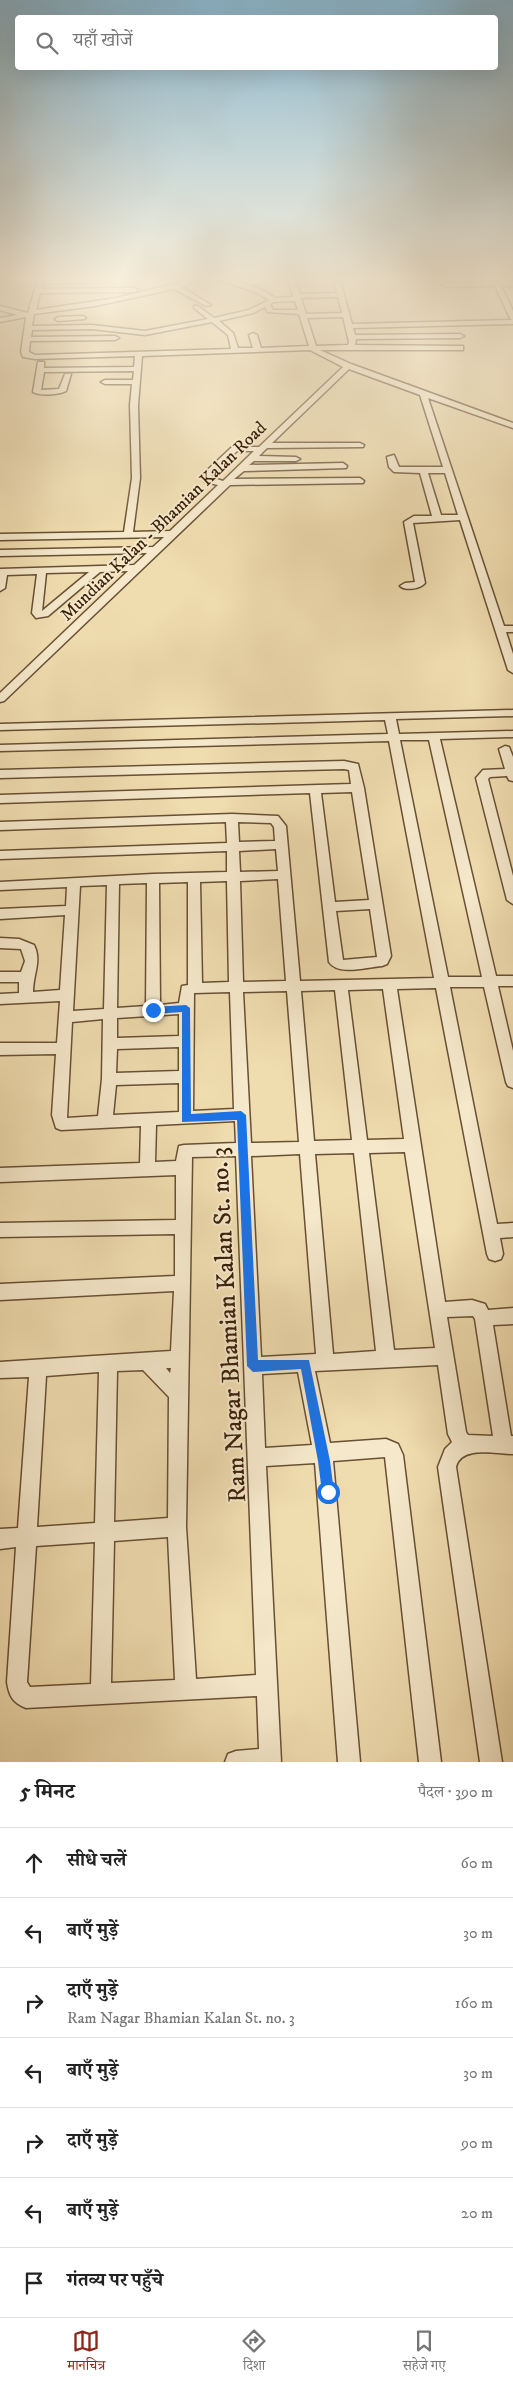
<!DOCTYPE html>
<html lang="hi">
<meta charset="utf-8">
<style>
body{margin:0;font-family:"IM FELL DW Pica","Noto Serif Devanagari",serif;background:#f2f2f2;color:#222}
.stop{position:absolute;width:15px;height:15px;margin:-11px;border:4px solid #1a73e8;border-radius:50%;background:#fff}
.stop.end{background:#1a73e8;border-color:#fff;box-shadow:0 1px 5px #0008}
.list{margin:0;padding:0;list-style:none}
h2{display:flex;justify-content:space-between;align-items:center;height:65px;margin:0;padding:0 20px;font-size:21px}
h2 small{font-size:16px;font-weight:400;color:#767676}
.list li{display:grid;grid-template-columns:32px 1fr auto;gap:15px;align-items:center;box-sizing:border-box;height:70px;padding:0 20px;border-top:1px solid #e0e0e0}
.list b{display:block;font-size:19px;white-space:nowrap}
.list p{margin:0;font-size:16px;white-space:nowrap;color:#767676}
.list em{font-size:16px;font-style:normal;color:#767676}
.icon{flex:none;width:28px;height:28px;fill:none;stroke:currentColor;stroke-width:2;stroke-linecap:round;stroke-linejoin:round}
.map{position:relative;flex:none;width:513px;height:1762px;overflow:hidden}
.search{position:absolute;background:#fff;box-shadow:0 5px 20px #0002;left:15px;right:15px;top:15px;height:55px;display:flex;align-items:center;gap:12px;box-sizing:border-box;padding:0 18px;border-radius:5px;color:#767676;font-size:19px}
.sheet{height:555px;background:#fff}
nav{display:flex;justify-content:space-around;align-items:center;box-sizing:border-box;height:70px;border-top:1px solid #e0e0e0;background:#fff;font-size:14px;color:#767676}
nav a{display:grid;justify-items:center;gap:2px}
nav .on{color:#8f2418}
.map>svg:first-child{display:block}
</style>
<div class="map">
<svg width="513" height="1762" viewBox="0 0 513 1762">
<rect width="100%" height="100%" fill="#efdcaf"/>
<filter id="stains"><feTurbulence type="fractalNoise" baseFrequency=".004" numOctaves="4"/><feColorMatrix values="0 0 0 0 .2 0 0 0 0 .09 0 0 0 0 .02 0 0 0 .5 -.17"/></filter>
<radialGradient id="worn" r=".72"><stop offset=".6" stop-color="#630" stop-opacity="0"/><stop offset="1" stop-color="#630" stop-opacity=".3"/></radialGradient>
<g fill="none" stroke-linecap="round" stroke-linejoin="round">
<!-- minor casing -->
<g stroke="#685034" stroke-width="3">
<g id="minor">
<path d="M 102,280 L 99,282 L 43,284 L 41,289 L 135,288 L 138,290 L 135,292 L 40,293 L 36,310 L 116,298 L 191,280 L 202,280 L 181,287 L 211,305 L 206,306 L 174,289 L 95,306 L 34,314 L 32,326 L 92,325 L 145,331 L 208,319 L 194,308 L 194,306 L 198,306 L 214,318 L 249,310 L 269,300 L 255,292 L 219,280 L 229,280 L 252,286 L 266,292 L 275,298 L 293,297 L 289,280 L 295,280 L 300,294 L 337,293 L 334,280 L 340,280 L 352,324 L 512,320 L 510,318 L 495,286 L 445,287 L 442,285 L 445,283 L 493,282 L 492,280 L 513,282 L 513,286 L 501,286 L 513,311 L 513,324 L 353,328 L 355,335 L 460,334 L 464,336 L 460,338 L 356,339 L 355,345 L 460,346 L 463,346 L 463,350 L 320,350 L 351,364 L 513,423 L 513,428 L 428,398 L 504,626 L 513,626 L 513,632 L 506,632 L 513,654 L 513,673 L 508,670 L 460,520 L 413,523 L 425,583 C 420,589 406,591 400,586 L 405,583 L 415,582 L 404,522 L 414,516 L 432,516 L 420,473 L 394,472 L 389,467 L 387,457 L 394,455 L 399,467 L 443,467 L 420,395 L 349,369 L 272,443 L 360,443 L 364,445 L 363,447 L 267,448 L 259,456 L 296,457 L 300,459 L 296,461 L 254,461 L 249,465 L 343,463 L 347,466 L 346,468 L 244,471 L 234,479 L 360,478 L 364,481 L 363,483 L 230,485 L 4,701 L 0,702 L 0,693 L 128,571 L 100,572 L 48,616 L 36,618 L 32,613 L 37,574 L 7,575 L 5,588 L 0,591 L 0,569 L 134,565 L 147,553 L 0,556 L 0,550 L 153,547 L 164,537 L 0,540 L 0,534 L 124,532 L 132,478 L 130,405 L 132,384 L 105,384 L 101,382 L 105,380 L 133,380 L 134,371 L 44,372 L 41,390 L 59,389 L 65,374 L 71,374 L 66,391 C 59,395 40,396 33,392 L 38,362 L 44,362 L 44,368 L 134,367 L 135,356 L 35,359 L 23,357 L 21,352 L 26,317 L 0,322 L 0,318 L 17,315 L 0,310 L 0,306 L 28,313 L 37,282 ZM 338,297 L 342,313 L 306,314 L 301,298 ZM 295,301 L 298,310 L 273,310 L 270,304 L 274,302 ZM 265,307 L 267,312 L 299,314 L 309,346 L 261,348 L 257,335 L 253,333 L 249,335 L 253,348 L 238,348 L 233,333 L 219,321 L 253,313 ZM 343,317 L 349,342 L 348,345 L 316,346 L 307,318 ZM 212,322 L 228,335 L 231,349 L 35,355 L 29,352 L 30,341 L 115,340 L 119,338 L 115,336 L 31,337 L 32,330 L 92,329 L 145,335 ZM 310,350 L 343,367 L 259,447 L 232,447 L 202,475 L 201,477 L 205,482 L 218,485 L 170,531 L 133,532 L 140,478 L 138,405 L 142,356 ZM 237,451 L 254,451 L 223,481 L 210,477 ZM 428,473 L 445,473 L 458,515 L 441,515 ZM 89,572 L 42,611 L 46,573 Z"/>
<polygon points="83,316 86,318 85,319 58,321 55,319 58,317"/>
<path d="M 513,710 L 513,716 L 396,719 L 399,734 L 513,731 L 513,737 L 440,739 L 496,976 L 513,976 L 513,986 L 498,986 L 513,1051 L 513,1088 L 508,1086 L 506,1082 L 484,987 L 450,987 L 497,1224 L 513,1223 L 513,1237 L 500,1238 L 503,1254 L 501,1259 L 495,1261 L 489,1259 L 487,1254 L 436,988 L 397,989 L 445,1302 L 472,1300 L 485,1304 L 488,1310 L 513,1308 L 513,1324 L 493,1325 L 511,1436 L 513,1436 L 513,1454 C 497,1454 461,1445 456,1467 L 502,1762 L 480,1762 L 438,1467 L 445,1449 L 452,1442 L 448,1434 L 438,1365 L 315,1371 L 330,1443 L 386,1439 L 398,1444 L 403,1455 L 441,1762 L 419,1762 L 385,1457 L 333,1461 L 360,1762 L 338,1762 L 315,1463 L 266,1466 L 281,1762 L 225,1762 L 228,1754 L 236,1751 L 259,1749 L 257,1696 L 26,1708 C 13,1703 9,1696 7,1682 L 16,1547 L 0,1549 L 0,1529 L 18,1528 L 29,1377 L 0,1378 L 0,1362 L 171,1351 L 174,1291 L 0,1300 L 0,1284 L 175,1276 L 175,1234 L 0,1237 L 0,1223 L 176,1220 L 176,1175 L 0,1182 L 0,1168 L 140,1163 L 141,1126 L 61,1130 L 56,1128 L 52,1115 L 56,1054 L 0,1055 L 0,1043 L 57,1043 L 60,1001 L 0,1004 L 0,994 L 19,993 L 19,982 L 0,982 L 0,972 L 21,972 L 25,961 L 21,949 L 0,948 L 0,938 L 19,939 L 34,945 C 42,961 33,974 33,992 L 60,990 L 65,915 L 0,919 L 0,909 L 66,906 L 67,887 L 0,890 L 0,882 L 153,874 L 227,872 L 227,851 L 0,859 L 0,851 L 227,843 L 226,822 L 0,830 L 0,822 L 232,814 L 278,816 L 286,826 L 300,981 L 434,978 L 389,741 L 0,751 L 0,745 L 388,734 L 385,720 L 0,730 L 0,724 ZM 400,740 L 429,740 L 482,977 L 448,977 ZM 238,822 L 271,823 L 274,827 L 275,841 L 239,842 ZM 276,849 L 278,871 L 240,872 L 239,851 ZM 278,879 L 286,981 L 243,982 L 240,881 ZM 227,881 L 229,982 L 202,983 L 200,882 ZM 188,882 L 188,985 L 182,986 L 179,1003 L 160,1005 L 159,883 ZM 147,883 L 146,1006 L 117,1008 L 119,884 ZM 107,885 L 104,1009 L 73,1011 L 80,886 ZM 383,989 L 404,1139 L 367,1140 L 348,990 ZM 335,990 L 352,1140 L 314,1141 L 301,991 ZM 287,991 L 299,1142 L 251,1143 L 243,992 ZM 230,992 L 234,1109 L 193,1111 L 194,993 ZM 179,1014 L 179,1036 L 117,1038 L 117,1018 ZM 103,1019 L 102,1079 L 98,1116 L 67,1118 L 72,1022 ZM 179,1047 L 179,1071 L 116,1073 L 117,1049 ZM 179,1083 L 179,1112 L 113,1115 L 116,1085 ZM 235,1121 L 236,1143 L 184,1145 L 179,1146 L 176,1161 L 155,1162 L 156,1125 ZM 405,1152 L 435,1348 L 394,1350 L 369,1153 ZM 354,1153 L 376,1351 L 333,1354 L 315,1154 ZM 300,1154 L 316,1354 L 261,1357 L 251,1156 ZM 236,1156 L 256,1675 L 196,1679 L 186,1527 L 192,1157 ZM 473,1316 L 475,1319 L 493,1436 L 468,1435 L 466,1432 L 447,1317 ZM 166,1368 L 171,1368 L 170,1373 ZM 143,1370 L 169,1397 L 168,1518 L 114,1522 L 117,1371 ZM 99,1372 L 95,1523 L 37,1527 L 46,1376 ZM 298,1372 L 312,1445 L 265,1448 L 262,1374 ZM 168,1537 L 175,1680 L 111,1683 L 114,1541 ZM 95,1542 L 91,1684 L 30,1687 L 27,1682 L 36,1546 Z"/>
<polygon points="505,746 509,747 513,757 513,781 509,780 507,776 490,777 488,779 513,876 513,904 507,900 476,778 483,770 505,769 499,749"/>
<path d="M 344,761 L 358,764 L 364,788 L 391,956 L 387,964 L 382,966 C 368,967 338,976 329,962 L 310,793 L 0,803 L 0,795 L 351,784 L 349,770 L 344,769 L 0,778 L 0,770 ZM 352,792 L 369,900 L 335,902 L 321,793 ZM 370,909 L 377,957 L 343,960 L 336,911 Z"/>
</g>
</g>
<!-- minor -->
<use href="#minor" fill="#f5e8cb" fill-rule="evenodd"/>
</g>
<!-- sky -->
<linearGradient id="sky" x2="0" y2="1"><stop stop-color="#89b7d0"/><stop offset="0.53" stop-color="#f8efdb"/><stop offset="1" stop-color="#f8efdb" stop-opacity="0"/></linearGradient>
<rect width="513" height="527" fill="url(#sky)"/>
<!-- route -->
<polygon fill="#1a73e8" points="186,1005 190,1008 191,1114 241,1111 246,1115 258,1360 309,1360 330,1461 334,1492 332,1496 328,1498 324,1496 322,1492 318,1461 301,1369 253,1372 247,1366 237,1120 182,1122 182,1012 153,1014 149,1010 153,1007"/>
<g text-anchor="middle" stroke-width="4" stroke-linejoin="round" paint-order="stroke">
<!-- far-street labels -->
<g font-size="18" fill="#3b210b" stroke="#f5e8cb">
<text transform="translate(163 521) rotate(-44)" y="6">Mundian Kalan - Bhamian Kalan Road</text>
</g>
<!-- near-street labels -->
<g font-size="25" fill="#3b210b" stroke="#f5e8cb">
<text transform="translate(227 1325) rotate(-93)" y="9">Ram Nagar Bhamian Kalan St. no. 3</text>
</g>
</g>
<rect width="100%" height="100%" filter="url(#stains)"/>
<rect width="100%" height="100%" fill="url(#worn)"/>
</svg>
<div class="stop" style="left:328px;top:1492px"></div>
<div class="stop end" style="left:153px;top:1010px"></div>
<div class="search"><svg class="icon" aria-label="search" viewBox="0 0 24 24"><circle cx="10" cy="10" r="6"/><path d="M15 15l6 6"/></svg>यहाँ खोजें</div>
</div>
<section class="sheet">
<h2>5 मिनट<small>पैदल · 390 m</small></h2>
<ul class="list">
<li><svg class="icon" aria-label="ahead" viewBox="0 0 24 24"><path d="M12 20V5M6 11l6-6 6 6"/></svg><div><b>सीधे चलें</b></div><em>60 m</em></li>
<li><svg class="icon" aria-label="left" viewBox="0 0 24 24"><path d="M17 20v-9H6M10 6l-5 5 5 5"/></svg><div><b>बाएँ मुड़ें</b></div><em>30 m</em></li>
<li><svg class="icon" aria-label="right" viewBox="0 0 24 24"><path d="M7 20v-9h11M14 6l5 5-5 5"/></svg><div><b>दाएँ मुड़ें</b><p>Ram Nagar Bhamian Kalan St. no. 3</p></div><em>160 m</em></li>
<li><svg class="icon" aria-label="left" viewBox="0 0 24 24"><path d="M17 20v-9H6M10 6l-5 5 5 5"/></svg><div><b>बाएँ मुड़ें</b></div><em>30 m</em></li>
<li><svg class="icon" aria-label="right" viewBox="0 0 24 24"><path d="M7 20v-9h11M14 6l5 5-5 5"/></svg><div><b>दाएँ मुड़ें</b></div><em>90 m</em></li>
<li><svg class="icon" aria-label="left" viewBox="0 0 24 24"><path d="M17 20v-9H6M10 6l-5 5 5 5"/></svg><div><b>बाएँ मुड़ें</b></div><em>20 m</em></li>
<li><svg class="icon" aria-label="arrive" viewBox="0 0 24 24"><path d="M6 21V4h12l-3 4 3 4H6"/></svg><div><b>गंतव्य पर पहुँचे</b></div></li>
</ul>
</section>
<nav>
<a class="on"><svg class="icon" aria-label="map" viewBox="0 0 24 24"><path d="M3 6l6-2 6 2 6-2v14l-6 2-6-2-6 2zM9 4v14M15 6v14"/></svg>मानचित्र</a>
<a><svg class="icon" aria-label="directions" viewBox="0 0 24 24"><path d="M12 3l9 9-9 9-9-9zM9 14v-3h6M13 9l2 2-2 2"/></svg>दिशा</a>
<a><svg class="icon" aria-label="saved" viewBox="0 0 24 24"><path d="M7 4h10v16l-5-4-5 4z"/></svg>सहेजे गए</a>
</nav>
